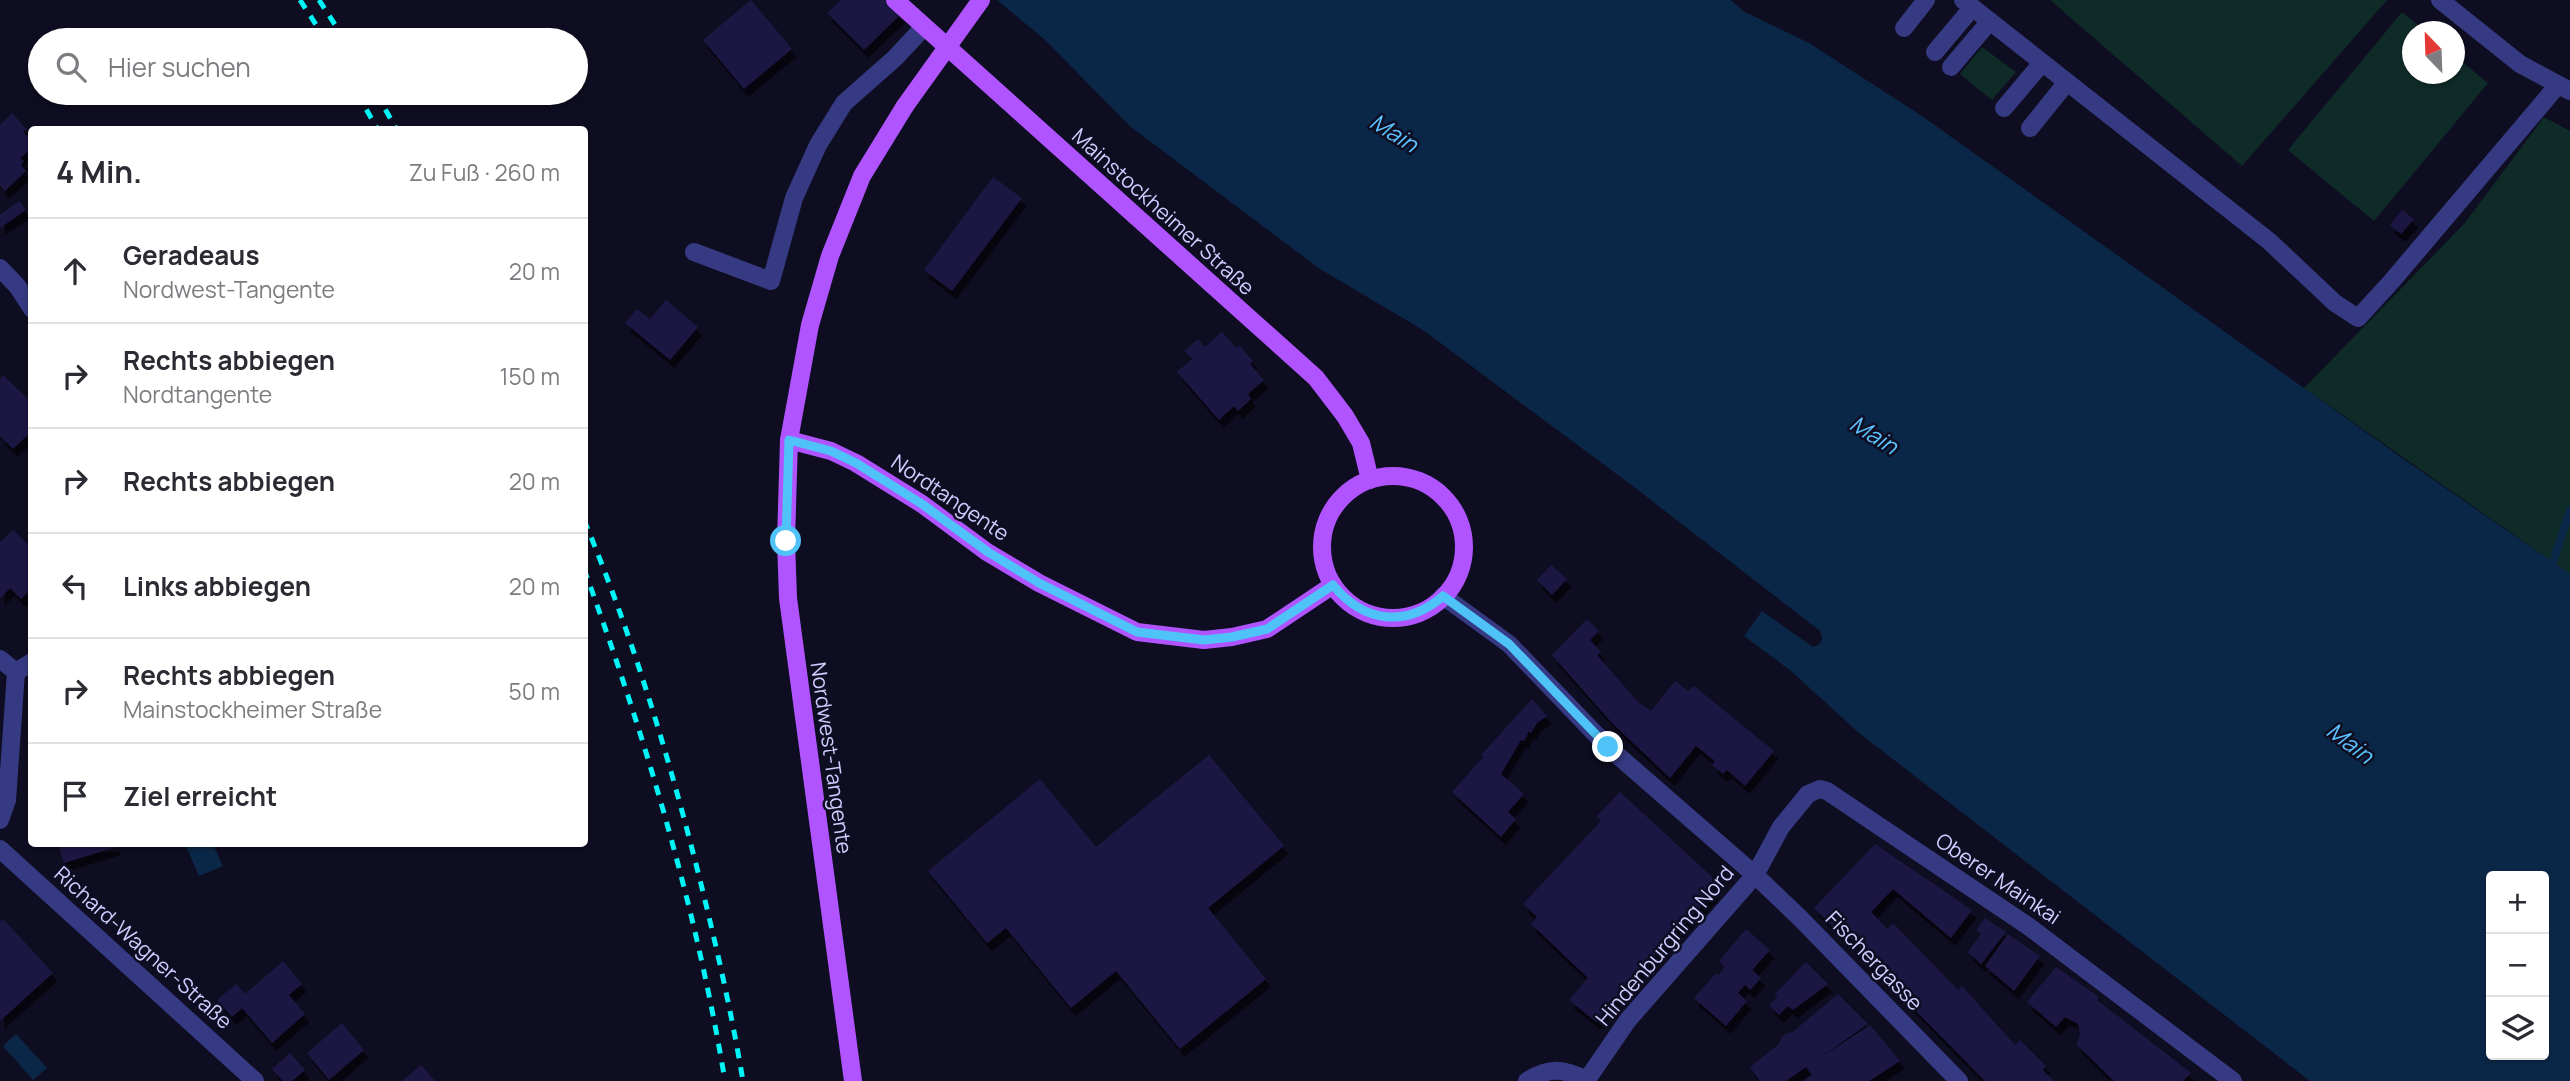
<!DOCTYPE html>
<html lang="de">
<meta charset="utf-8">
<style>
body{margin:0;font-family:Manrope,sans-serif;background:#f2f2f3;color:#2b2b33}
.controls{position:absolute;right:21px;bottom:21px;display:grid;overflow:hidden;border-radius:7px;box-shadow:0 2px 5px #0004}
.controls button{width:63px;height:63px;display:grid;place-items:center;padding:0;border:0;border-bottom:2px solid #e1e1e2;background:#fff;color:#2b2b33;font:35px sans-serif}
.compass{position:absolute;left:2402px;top:21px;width:63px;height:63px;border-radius:50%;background:#fff;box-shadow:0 2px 5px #0004;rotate:337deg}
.stop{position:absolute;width:21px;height:21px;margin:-16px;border:5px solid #4fc3f7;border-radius:50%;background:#fff}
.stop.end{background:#4fc3f7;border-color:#fff;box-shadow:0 2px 7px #0008}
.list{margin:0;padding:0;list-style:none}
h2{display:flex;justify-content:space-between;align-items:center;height:91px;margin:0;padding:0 28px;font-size:30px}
h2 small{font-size:23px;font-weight:400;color:#7c7c81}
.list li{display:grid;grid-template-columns:46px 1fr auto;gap:21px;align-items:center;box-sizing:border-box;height:105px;padding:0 28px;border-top:2px solid #e1e1e2}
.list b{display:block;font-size:26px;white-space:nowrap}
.list p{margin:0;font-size:23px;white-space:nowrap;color:#7c7c81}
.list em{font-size:23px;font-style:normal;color:#7c7c81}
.icon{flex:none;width:38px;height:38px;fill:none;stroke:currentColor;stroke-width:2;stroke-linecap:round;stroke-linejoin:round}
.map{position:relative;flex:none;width:2570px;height:1081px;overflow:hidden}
.search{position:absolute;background:#fff;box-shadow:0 2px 5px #0004;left:28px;top:28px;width:560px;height:77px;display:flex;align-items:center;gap:18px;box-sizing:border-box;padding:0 24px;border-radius:38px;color:#7c7c81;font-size:26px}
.panel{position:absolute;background:#fff;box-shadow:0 2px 5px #0004;left:28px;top:126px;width:560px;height:721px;border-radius:7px}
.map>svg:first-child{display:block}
</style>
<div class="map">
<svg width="2570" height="1081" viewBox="0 0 2570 1081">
<defs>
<filter id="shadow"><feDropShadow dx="4.5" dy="8" stdDeviation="0" flood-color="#0009"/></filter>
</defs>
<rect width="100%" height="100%" fill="#0e0d21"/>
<!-- green -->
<g fill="#0f2b28">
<polygon points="2050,0 2387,0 2242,166"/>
<polygon points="2402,12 2425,31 2412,32 2412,74 2454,74 2455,56 2488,83 2374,221 2288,150"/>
<polygon points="1982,47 2016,72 1992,100 1960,74"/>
<polygon points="2544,117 2570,131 2570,574 2304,388 2464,224"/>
</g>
<!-- water -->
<g fill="#0b2747" fill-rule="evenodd">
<path d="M 997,0 L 1731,0 L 1743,11 L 1809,43 L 1919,114 L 2405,460 L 2570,574 L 2570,1081 L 2310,1081 L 1859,733 L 1791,671 L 1744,636 L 1762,611 L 1813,647 L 1820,644 L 1822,638 L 1820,631 L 1634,487 L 1423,330 L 1320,269 L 1131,127 L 1045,40 ZM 2491,876 L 2544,876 L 2544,1055 L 2491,1055 Z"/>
<polygon points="185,844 213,844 223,866 199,876"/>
<polygon points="16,1034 47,1068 33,1080 3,1046"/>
</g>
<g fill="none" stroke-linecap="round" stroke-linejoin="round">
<!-- stream -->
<polyline stroke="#0b2747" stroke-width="8" points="2553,562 2570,510"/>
</g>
<!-- building -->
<g fill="#1d1843" filter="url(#shadow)">
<polygon points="751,0 792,49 744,89 703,40"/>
<polygon points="841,0 885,0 900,15 864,50 827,13"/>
<polygon points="12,113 26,129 23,132 32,142 32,148 20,158 24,161 21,165 26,171 5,191 0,185 0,125"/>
<polygon points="993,177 1022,198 952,291 924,270"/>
<polygon points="19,201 26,210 0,228 0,215"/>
<polygon points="2402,210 2414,219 2401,234 2390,225"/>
<polygon points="666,300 698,327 670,360 625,323 637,309 650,319"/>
<polygon points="1222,332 1236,348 1239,345 1253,361 1250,364 1264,380 1248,394 1251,399 1238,411 1234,406 1219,420 1177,372 1192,359 1184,351 1198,339 1205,347"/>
<polygon points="3,375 32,403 32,431 13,449 0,436 0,379"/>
<polygon points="13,530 32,548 32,588 21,599 10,588 0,598 0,542"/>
<polygon points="1551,565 1567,579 1552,595 1537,580"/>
<polygon points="1587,619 1599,631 1590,640 1601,652 1597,655 1638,702 1651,711 1675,681 1688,691 1694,686 1774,751 1745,786 1727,770 1723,774 1712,765 1715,761 1696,746 1670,778 1612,723 1552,655"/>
<polygon points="1532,699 1547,716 1537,723 1531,733 1529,731 1524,741 1521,740 1501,774 1524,794 1508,812 1516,819 1501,837 1452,792 1483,757 1481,755"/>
<polygon points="1209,755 1284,846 1208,908 1266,979 1180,1049 1116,971 1071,1008 1006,928 987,943 928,871 1040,779 1096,847"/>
<polygon points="1620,792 1712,877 1713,893 1612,1001 1596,1022 1569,1000 1588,978 1531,924 1537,917 1523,904 1601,821 1597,816"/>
<polygon points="58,844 115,844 116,847 64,863"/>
<polygon points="1875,844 1972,910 1951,938 1893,889 1871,912 1887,929 1893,923 1958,990 1962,986 2015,1045 2020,1040 2046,1066 2043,1070 2054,1081 1985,1081 1862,956 1865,952 1843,931 1840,934 1814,908"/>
<polygon points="1985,918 2006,932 1981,964 1968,952 1981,934 1976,930"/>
<polygon points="3,919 53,973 0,1021 0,922"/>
<polygon points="1746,929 1770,950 1752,970 1761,978 1750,990 1745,985 1738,993 1747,1001 1726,1026 1694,998 1716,973 1718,975 1725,967 1719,961"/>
<polygon points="2008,934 2040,956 2014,991 1985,966"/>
<polygon points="283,961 302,984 289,995 305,1014 272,1043 242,1008 232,1017 217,1000 236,984 245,994"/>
<polygon points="1806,962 1828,984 1793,1010 1788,1006 1779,1015 1769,1005 1778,996 1775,994"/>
<polygon points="2056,967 2099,997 2097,1000 2191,1073 2183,1081 2114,1081 2077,1045 2080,1034 2078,1024 2065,1017 2056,1027 2027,1002"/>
<polygon points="1838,994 1868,1024 1810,1065 1870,1025 1900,1061 1869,1081 1803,1081 1812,1075 1806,1067 1786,1081 1760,1081 1750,1067 1779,1044 1782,1036 1794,1031"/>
<polygon points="342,1023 364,1050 329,1080 307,1053"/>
<polygon points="290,1053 305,1070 292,1081 283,1081 272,1069"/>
<polygon points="421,1065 435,1081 402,1081"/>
</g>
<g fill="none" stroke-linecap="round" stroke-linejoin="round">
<!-- minor -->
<g stroke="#363a82" stroke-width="18">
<polyline points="1963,0 2269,241 2335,303 2358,318 2391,282 2558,85"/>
<polyline points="2440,0 2520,64 2570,91"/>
<polyline points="1904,28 1926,0"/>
<polyline points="1935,52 1972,8"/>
<polyline points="1951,67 1990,21"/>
<polyline points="2004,108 2042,63"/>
<polyline points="2030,128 2067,82"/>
<polyline points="694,252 771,281 794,198 818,145 844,103 895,58 923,28"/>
<polyline points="0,268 18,287 32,309"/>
<polyline points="1443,596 1509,644 1608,747 1755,875 1800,918 1959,1081"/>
<polyline points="0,659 16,672"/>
<polyline points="16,672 32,662"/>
<polyline points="0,820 7,800 16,672"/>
<polyline points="0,849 255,1081"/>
<path d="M 1527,1081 C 1550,1066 1564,1069 1587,1080"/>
<polyline points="1586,1081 1628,1020 1755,875 1781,827 1808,794 1820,789 1827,791 2028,926 2233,1081"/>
</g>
<!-- major -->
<g stroke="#af54ff" stroke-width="18">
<polyline points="895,0 1316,378 1345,416 1361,443 1370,480"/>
<polyline points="789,440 831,451 856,463 922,504 987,552 1039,583 1137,632 1204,640 1232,637 1267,629 1333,585"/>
<circle cx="1393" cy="547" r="71"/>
<polyline points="853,1081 788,598 786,541 789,440 810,325 830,256 862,176 905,106"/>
</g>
<!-- rail -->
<g stroke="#00f5f8" stroke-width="5" stroke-dasharray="10 9" stroke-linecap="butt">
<polyline points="300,0 326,40"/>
<polyline points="319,0 345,40"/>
<polyline points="357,93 378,130"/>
<polyline points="376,93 397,130"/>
<path d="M 584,520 C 633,637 670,760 701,884 C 717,949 732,1015 743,1081"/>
<path d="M 584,569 C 645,736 696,906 725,1081"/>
</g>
<!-- major-bridge -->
<polyline stroke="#af54ff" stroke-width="18" points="905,106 981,0"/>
</g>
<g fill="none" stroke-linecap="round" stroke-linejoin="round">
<!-- route -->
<path stroke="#4fc3f7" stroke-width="9" d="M 786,541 L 789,440 L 831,451 L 856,463 L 922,504 L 988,552 L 1039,583 L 1137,632 L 1204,640 L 1232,637 L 1267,629 L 1333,585 C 1364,623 1406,628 1443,596 L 1509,644 L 1608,747"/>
</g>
<g text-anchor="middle" stroke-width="5" stroke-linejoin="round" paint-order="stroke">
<!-- street labels -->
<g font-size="21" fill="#cecdff" stroke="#0e0d21">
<text transform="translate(1163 212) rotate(42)" y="7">Mainstockheimer Straße</text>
<text transform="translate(950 498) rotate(34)" y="7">Nordtangente</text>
<text transform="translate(831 758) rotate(82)" y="7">Nordwest-Tangente</text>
<text transform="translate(1998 879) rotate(34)" y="7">Oberer Mainkai</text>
<text transform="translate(1665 946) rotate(-50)" y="7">Hindenburgring Nord</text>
<text transform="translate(143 948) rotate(42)" y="7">Richard-Wagner-Straße</text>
<text transform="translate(1874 961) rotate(46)" y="7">Fischergasse</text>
</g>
<!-- water labels -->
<g font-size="23" font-style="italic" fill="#5bc2ff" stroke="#0e0d21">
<text transform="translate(1394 133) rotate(32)" y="8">Main</text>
<text transform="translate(1874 435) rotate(32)" y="8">Main</text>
<text transform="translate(2350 743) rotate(37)" y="8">Main</text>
</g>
</g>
</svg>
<div class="controls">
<button>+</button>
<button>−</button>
<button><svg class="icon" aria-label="layers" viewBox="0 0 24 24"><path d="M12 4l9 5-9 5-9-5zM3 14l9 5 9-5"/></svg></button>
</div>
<svg class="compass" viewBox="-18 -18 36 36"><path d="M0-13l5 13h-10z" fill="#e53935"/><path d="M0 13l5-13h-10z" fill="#7c7c81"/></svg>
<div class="stop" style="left:786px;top:541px"></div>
<div class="stop end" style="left:1608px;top:747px"></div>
<div class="search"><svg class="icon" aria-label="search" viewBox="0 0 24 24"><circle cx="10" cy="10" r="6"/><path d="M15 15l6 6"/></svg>Hier suchen</div>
<section class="panel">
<h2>4 Min.<small>Zu Fuß · 260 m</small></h2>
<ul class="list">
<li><svg class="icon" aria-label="ahead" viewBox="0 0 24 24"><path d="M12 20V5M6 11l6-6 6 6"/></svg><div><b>Geradeaus</b><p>Nordwest-Tangente</p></div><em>20 m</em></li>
<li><svg class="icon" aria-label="right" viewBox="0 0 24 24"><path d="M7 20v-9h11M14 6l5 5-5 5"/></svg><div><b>Rechts abbiegen</b><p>Nordtangente</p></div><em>150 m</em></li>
<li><svg class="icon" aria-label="right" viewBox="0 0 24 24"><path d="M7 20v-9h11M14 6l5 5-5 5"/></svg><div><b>Rechts abbiegen</b></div><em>20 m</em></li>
<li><svg class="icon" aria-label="left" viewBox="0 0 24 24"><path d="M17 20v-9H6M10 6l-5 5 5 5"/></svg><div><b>Links abbiegen</b></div><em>20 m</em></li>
<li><svg class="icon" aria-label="right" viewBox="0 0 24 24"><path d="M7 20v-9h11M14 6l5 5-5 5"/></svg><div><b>Rechts abbiegen</b><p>Mainstockheimer Straße</p></div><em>50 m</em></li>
<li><svg class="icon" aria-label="arrive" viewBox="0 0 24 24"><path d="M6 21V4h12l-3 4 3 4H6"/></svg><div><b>Ziel erreicht</b></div></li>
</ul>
</section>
</div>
